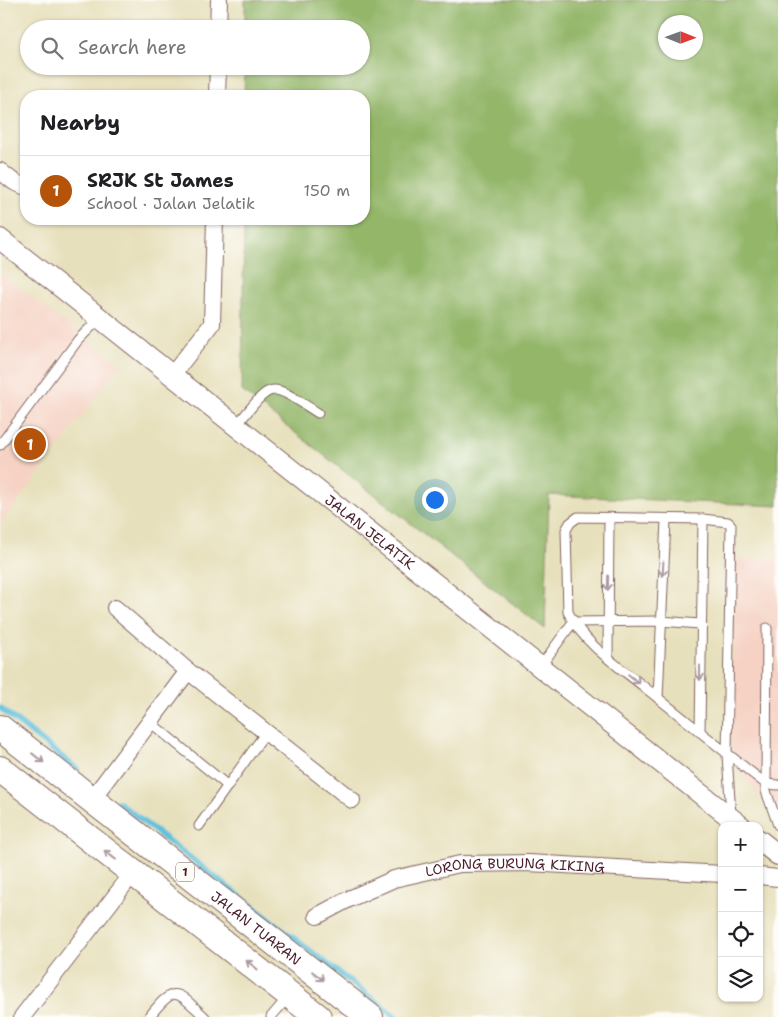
<!DOCTYPE html>
<meta charset="utf-8">
<style>
body{margin:0;font-family:"Shantell Sans",sans-serif;background:#f2f2f2;color:#202124}
.controls{position:absolute;right:15px;bottom:15px;display:grid;overflow:hidden;border-radius:10px;box-shadow:0 1px 4px #0004}
.controls button{width:45px;height:45px;display:grid;place-items:center;padding:0;border:0;border-bottom:1px solid #e0e0e0;background:#fff;color:#202124;font:25px sans-serif}
.compass{position:absolute;left:658px;top:15px;width:45px;height:45px;border-radius:50%;background:#fff;box-shadow:0 1px 4px #0004;rotate:91deg}
.you{position:absolute;left:434px;top:499px;width:18px;height:18px;margin:-12px;border:4px solid #fff;border-radius:50%;background:#1a73e8;box-shadow:0 0 0 8px #1a73e833}
.badge{display:grid;place-items:center;width:32px;height:32px;border-radius:50%;background:#b45309;color:#fff;font-size:16px;font-weight:700}
.pin{position:absolute;translate:-50% -50%;border:2px solid #fff;box-shadow:0 1px 5px #0006}
.list{margin:0;padding:0;list-style:none}
h2{display:flex;justify-content:space-between;align-items:center;height:65px;margin:0;padding:0 20px;font-size:21px}
h2 small{font-size:16px;font-weight:400;color:#757577}
.list li{display:grid;grid-template-columns:32px 1fr auto;gap:15px;align-items:center;box-sizing:border-box;height:70px;padding:0 20px;border-top:1px solid #e0e0e0}
.list b{display:block;font-size:19px;white-space:nowrap}
.list p{margin:0;font-size:16px;white-space:nowrap;color:#757577}
.list em{font-size:16px;font-style:normal;color:#757577}
.icon{flex:none;width:28px;height:28px;fill:none;stroke:currentColor;stroke-width:2;stroke-linecap:round;stroke-linejoin:round}
.map{position:relative;flex:none;width:778px;height:1017px;overflow:hidden}
.search{position:absolute;background:#fff;box-shadow:0 1px 4px #0004;left:20px;top:20px;width:350px;height:55px;display:flex;align-items:center;gap:12px;box-sizing:border-box;padding:0 18px;border-radius:28px;color:#757577;font-size:19px}
.panel{position:absolute;background:#fff;box-shadow:0 1px 4px #0004;left:20px;top:90px;width:350px;height:135px;border-radius:20px}
.map>svg:first-child{display:block}
</style>
<div class="map">
<svg width="778" height="1017" viewBox="0 0 778 1017">
<rect width="100%" height="100%" fill="#fdfcf7"/>
<filter id="ink" filterUnits="userSpaceOnUse"><feTurbulence type="fractalNoise" baseFrequency=".02" numOctaves="2"/><feDisplacementMap in="SourceGraphic" scale="10" xChannelSelector="R" yChannelSelector="G"/><feConvolveMatrix kernelMatrix="1 2 1 2 8 2 1 2 1" color-interpolation-filters="sRGB"/></filter>
<filter id="wash" filterUnits="userSpaceOnUse"><feTurbulence type="fractalNoise" baseFrequency=".0096" numOctaves="4" result="noise"/><feDisplacementMap in="SourceGraphic" scale="20" xChannelSelector="R" yChannelSelector="G"/><feGaussianBlur stdDeviation="1.12" result="paint"/><feColorMatrix in="noise" values="0 0 0 0 0 0 0 0 0 0 0 0 0 0 0 0 0 1.4 0 .05"/><feComposite in="paint" operator="in"/></filter>
<g filter="url(#wash)">
<rect width="100%" height="100%" fill="#e7e0bc"/>
<!-- built -->
<g fill="#f6d2c4">
<polygon points="0,274 120,364 0,525"/>
<polygon points="736,558 778,559 778,818 729,758"/>
</g>
<!-- forest -->
<path fill="#93b669" stroke="#6e6a4a" fill-rule="evenodd" d="M 245,0 L 778,0 L 778,506 L 549,495 L 545,629 L 242,391 L 244,219 L 364,219 L 364,96 L 244,96 L 245,66 L 361,66 L 361,29 L 245,29 ZM 666,22 L 696,22 L 696,52 L 666,52 Z"/>
<g fill="none" stroke-linecap="round" stroke-linejoin="round">
<!-- stream -->
<g stroke="#60c1de" stroke-width="5.5">
<polyline points="0,708 77,769"/>
<polyline points="118,802 396,1017"/>
</g>
</g>
</g>
<g filter="url(#ink)">
<g fill="none" stroke-linecap="round" stroke-linejoin="round">
<!-- service casing -->
<g stroke="#81635e" stroke-width="11">
<g id="service">
<path d="M 236,426 C 274,380 267,381 318,413"/>
<polyline points="0,445 78,340 100,318"/>
<polyline points="573,622 660,621 700,624"/>
<polyline points="767,628 766,784 778,785"/>
<polyline points="608,658 609,517"/>
<polyline points="540,667 573,622"/>
<polyline points="658,698 666,520"/>
<polyline points="150,722 228,786"/>
<polyline points="700,732 703,519"/>
<path d="M 731,815 L 727,755 L 731,525 L 728,522 L 703,519 L 578,517 L 570,523 L 566,530 L 568,612 C 583,643 617,665 643,686 C 684,719 725,752 766,784 L 766,791 L 778,825"/>
<polyline points="199,826 266,732"/>
<path d="M 149,1017 C 176,983 176,991 205,1017"/>
<polyline points="271,1017 288,997"/>
</g>
</g>
<!-- minor casing -->
<g stroke="#81635e" stroke-width="18">
<g id="minor">
<polyline points="218,29 219,0"/>
<polyline points="217,96 218,66"/>
<polyline points="0,171 14,182 26,187"/>
<polyline points="172,375 212,324 215,219"/>
<polyline points="115,608 188,671 352,800"/>
<polyline points="92,799 188,671"/>
<polyline points="759,876 778,878"/>
<path id="s1" d="M 317,916 L 349,899 L 394,879 L 460,864 L 528,863 L 722,874"/>
<polyline points="22,1017 133,873"/>
</g>
</g>
<!-- tertiary casing -->
<g stroke="#81635e" stroke-width="22">
<g id="tertiary">
<path id="s2" d="M 0,239 L 741,826"/>
<polyline points="759,840 778,855"/>
</g>
</g>
<!-- primary casing -->
<g stroke="#81635e" stroke-width="28">
<g id="primary">
<path id="s3" d="M 0,728 L 370,1017"/>
<polyline points="0,769 318,1017"/>
</g>
</g>
<!-- service -->
<use href="#service" stroke="#fff" stroke-width="9"/>
<!-- minor -->
<use href="#minor" stroke="#fff" stroke-width="16"/>
<!-- tertiary -->
<use href="#tertiary" stroke="#fff" stroke-width="20"/>
<!-- primary -->
<use href="#primary" stroke="#fff" stroke-width="26"/>
</g>
<!-- one-way arrows -->
<defs><path id="oneway-shaft" d="M-6 0H5M1.5-3L5.5 0L1.5 3" fill="none" stroke-width="1.6" stroke-linecap="round" stroke-linejoin="round" transform="scale(1.25)"/></defs>
<g stroke="#ae9aa0">
<use href="#oneway-shaft" transform="translate(663 569) rotate(93)"/>
<use href="#oneway-shaft" transform="translate(608 583) rotate(91)"/>
<use href="#oneway-shaft" transform="translate(700 673) rotate(90)"/>
<use href="#oneway-shaft" transform="translate(634 679) rotate(39)"/>
<use href="#oneway-shaft" transform="translate(38 758) rotate(38)"/>
<use href="#oneway-shaft" transform="translate(110 855) rotate(-142)"/>
<use href="#oneway-shaft" transform="translate(252 965) rotate(-142)"/>
<use href="#oneway-shaft" transform="translate(318 976) rotate(38)"/>
</g>
</g>
<g text-anchor="middle" stroke-width="4" stroke-linejoin="round" paint-order="stroke">
<!-- shield labels -->
<rect fill="#fdfcf7" stroke="#806168" stroke-width="1" x="176" y="862.5" width="18" height="19" rx="4"/>
<g font-size="12" font-weight="bold" fill="#4a1f2b">
<text x="185" y="876">1</text>
</g>
<!-- street labels -->
<g font-size="14" fill="#4a1f2b" stroke="#fdfcf7">
<text dy="5" stroke="none"><textPath href="#s2" startOffset="472">JALAN JELATIK</textPath></text>
<text dy="5" stroke="none"><textPath href="#s1" startOffset="208">LORONG BURUNG KIKING</textPath></text>
<text dy="5" stroke="none"><textPath href="#s3" startOffset="325">JALAN TUARAN</textPath></text>
</g>
</g>
</svg>
<div class="controls">
<button>+</button>
<button>−</button>
<button><svg class="icon" aria-label="locate" viewBox="0 0 24 24"><circle cx="12" cy="12" r="6"/><path d="M12 2v4M12 18v4M2 12h4M18 12h4"/></svg></button>
<button><svg class="icon" aria-label="layers" viewBox="0 0 24 24"><path d="M12 4l9 5-9 5-9-5zM3 14l9 5 9-5"/></svg></button>
</div>
<svg class="compass" viewBox="-18 -18 36 36"><path d="M0-13l5 13h-10z" fill="#e53935"/><path d="M0 13l5-13h-10z" fill="#757577"/></svg>
<div class="you"></div>
<div class="pin badge" style="left:30px;top:444px">1</div>
<div class="search"><svg class="icon" aria-label="search" viewBox="0 0 24 24"><circle cx="10" cy="10" r="6"/><path d="M15 15l6 6"/></svg>Search here</div>
<section class="panel">
<h2>Nearby<small></small></h2>
<ul class="list">
<li><span class="badge">1</span><div><b>SRJK St James</b><p>School · Jalan Jelatik</p></div><em>150 m</em></li>
</ul>
</section>
</div>
